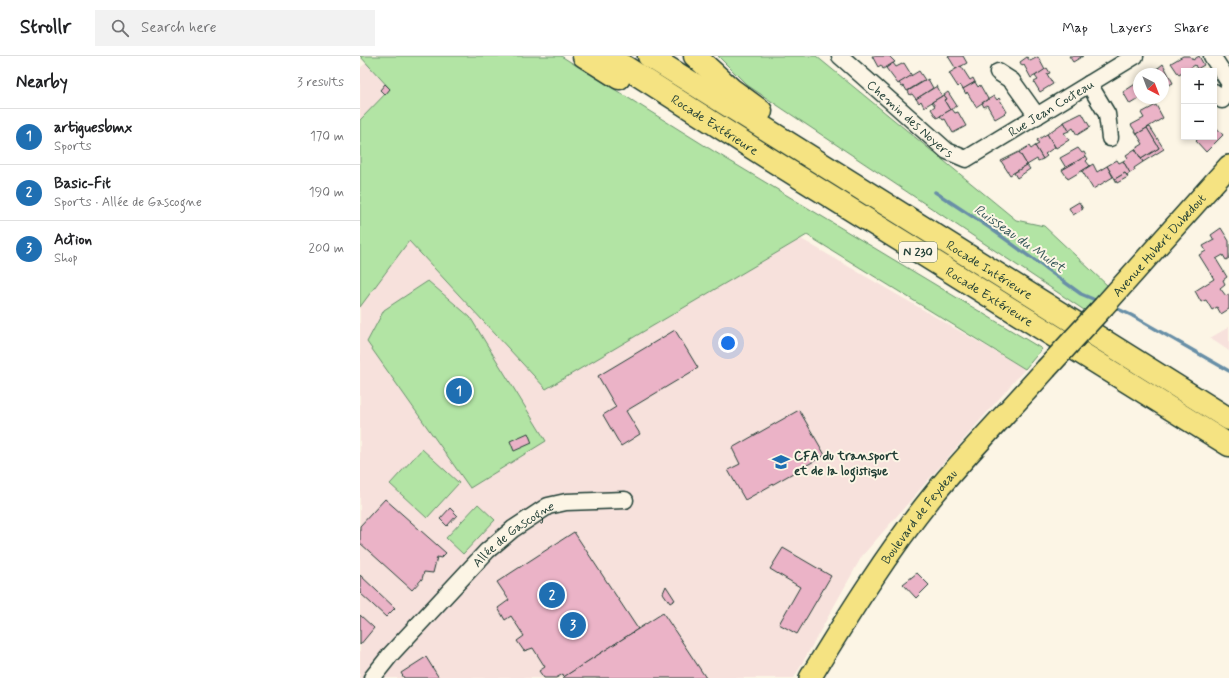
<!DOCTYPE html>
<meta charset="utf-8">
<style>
body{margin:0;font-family:Mynerve,sans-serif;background:#f2f2f2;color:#202124}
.controls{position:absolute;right:12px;top:12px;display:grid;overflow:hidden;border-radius:0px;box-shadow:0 2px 6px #0003}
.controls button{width:36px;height:36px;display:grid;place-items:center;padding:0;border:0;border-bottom:1px solid #e0e0e0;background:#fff;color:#202124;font:20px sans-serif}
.compass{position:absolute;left:773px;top:12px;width:36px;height:36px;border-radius:50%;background:#fff;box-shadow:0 2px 6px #0003;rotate:138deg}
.you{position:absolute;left:368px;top:287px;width:14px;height:14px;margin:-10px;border:3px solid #fff;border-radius:50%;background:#1a73e8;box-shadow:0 0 0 6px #1a73e833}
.badge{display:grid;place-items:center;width:26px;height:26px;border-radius:50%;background:#1f6fb2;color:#fff;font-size:13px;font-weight:700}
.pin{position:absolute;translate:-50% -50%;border:2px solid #fff;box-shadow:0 1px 4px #0006}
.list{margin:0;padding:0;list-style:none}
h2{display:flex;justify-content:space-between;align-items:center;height:52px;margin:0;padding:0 16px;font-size:17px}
h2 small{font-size:13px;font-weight:400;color:#757577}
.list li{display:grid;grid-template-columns:26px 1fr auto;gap:12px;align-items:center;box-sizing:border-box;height:56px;padding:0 16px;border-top:1px solid #e0e0e0}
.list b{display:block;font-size:15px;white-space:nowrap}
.list p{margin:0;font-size:13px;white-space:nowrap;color:#757577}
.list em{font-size:13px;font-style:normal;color:#757577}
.icon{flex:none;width:22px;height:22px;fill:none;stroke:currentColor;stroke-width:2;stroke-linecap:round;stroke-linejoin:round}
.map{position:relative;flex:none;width:869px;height:622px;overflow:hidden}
header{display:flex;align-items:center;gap:24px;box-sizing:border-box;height:56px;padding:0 20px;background:#fff;border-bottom:1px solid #e0e0e0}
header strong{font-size:19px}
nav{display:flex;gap:22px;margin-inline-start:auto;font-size:14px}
.search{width:280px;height:36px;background:#f2f2f2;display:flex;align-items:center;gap:10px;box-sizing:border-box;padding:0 14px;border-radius:0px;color:#757577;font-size:15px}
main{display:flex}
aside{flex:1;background:#fff}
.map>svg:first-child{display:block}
</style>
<header>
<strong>Strollr</strong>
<div class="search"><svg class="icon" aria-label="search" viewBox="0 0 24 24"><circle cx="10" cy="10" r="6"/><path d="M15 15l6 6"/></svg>Search here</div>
<nav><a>Map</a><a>Layers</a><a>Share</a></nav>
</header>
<main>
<aside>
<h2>Nearby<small>3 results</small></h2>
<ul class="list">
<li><span class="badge">1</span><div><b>artiguesbmx</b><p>Sports</p></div><em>170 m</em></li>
<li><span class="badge">2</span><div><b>Basic-Fit</b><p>Sports · Allée de Gascogne</p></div><em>190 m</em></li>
<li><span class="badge">3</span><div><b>Action</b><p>Shop</p></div><em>200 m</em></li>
</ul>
</aside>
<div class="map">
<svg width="869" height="622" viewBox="0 0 869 622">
<rect width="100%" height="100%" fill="#fcf5e5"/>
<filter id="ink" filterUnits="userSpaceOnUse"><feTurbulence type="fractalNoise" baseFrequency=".025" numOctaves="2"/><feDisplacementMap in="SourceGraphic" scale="8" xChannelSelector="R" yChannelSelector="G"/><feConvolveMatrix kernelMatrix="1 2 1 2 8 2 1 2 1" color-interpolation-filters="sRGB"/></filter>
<g filter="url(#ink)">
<!-- built -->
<g fill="#f7e1dc">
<polygon points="14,0 126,0 665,313 502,500 434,622 0,622 0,12"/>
<polygon points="869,271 869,295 850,282"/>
</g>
<!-- green -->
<g fill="#b2e4a4" stroke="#68906c">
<polygon points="0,0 201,0 355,96 682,293 665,313 447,179 186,333 49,185 0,251 0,64 30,33"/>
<polygon points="358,0 456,0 656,164 684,170 748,230 724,254 387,29"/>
<polygon points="68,225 110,261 186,385 110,432 7,286 24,254"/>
<polygon points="62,393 99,427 67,462 30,428"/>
<polygon points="118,448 135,464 103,498 86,482"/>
</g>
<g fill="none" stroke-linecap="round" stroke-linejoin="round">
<!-- stream -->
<g stroke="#688fa7" stroke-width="3.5">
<polyline points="575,136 630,172 721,238 733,243"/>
<polyline points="758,253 771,259 869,315"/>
</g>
</g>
<!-- building -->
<g fill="#ebb3c7" stroke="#1f3d34">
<polygon points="512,0 529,0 535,6 523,13 521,9 518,11"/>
<polygon points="588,0 603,0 607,7 596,13"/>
<polygon points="709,0 723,0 713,6"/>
<polygon points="823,0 830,0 833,4 839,0 844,9 837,13 835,9 819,19 811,7"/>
<polygon points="667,1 670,5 678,1 685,14 671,22 664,9 662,10 660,6"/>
<polygon points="533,7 536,11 544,7 552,20 538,28 526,12"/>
<polygon points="803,8 813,27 809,29 798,12"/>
<polygon points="601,10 610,24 613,22 615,26 603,33 600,29 598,31 589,17"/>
<polygon points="687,12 690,17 687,18 693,28 680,36 674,26 678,24 675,20"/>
<polygon points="798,12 802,18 790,18 788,15"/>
<polygon points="559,15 565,24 547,35 544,30 542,31 539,27"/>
<polygon points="568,23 573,32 556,43 552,38 550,39 548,35"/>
<polygon points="779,23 780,42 770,48 763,36 777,27 776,25"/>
<polygon points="615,26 618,31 620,29 628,43 616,51 607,36 606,38 603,33"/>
<polygon points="25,28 30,33 25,39 20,34"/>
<polygon points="577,30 582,40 564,51 561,45 559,47 556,43"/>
<polygon points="588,36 597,50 590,54 584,44 587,43 584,39"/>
<polygon points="584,39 587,43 584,44 590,54 577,62 571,53 575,50 572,46"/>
<polygon points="634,40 637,44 639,42 647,56 635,63 627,49 624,51 622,47"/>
<polygon points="796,49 803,62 777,78 771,69 784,62 781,57"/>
<polygon points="592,53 595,57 598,56 606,70 593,77 585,63 583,64 580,60"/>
<polygon points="722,57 730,71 717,79 713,72 709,75 704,66"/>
<polygon points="704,66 709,75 704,77 709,84 696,92 687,78"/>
<polygon points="790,71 804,93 783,106 781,103 799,92 787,72"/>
<polygon points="856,71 863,79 846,96 836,85 840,81 854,81 854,74"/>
<polygon points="787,72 799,92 781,103 775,93 783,88 777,78"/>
<polygon points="687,78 695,91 685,98 687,100 683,103 675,90 679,88 677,84"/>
<polygon points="669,90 671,93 675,90 683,103 678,105 677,103 667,109 659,96"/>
<polygon points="718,92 722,97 724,96 726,100 706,112 700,102"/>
<polygon points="775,93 783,106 774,112 775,114 770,117 763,105 768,102 766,99"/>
<polygon points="659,96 667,109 650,119 641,105"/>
<polygon points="726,100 728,103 726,105 730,110 708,123 702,114"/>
<polygon points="757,104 759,107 763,105 770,117 767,119 765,117 755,123 747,110"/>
<polygon points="733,108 737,116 747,110 753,121 733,133 722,115"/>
<polygon points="667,109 670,113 657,122 654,117"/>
<polygon points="765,117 768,121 757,127 755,123"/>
<polygon points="719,146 723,153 713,159 709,152"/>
<polygon points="861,172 869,185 869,202 866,204 863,199 856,203 867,221 863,224 865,228 860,232 866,240 869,238 869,253 861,258 857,251 852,254 846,244 841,246 835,235 854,223 839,199 846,195 843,190 854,184 851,179"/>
<polygon points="315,274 338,312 266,355 280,378 261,390 243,359 256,351 238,320"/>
<polygon points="439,354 465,399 385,444 368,414 380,408 372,392"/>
<polygon points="168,377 172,387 154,395 150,385"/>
<polygon points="25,443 86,497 81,502 77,501 73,517 64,516 62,523 52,534 0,487 0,470"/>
<polygon points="90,452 97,459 87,470 80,463"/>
<polygon points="214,476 278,573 204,621 203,618 196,622 184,622 179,615 185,611 173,592 164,595 157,585 164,580 151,560 145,564 138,552 149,544 137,526"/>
<polygon points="423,492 471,520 437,578 419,568 440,531 410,513"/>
<polygon points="557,517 569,529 556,542 543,528"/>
<polygon points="0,519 35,552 26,561 0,537"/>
<polygon points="306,530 315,544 310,547 303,537"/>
<polygon points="303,557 346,622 202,622 278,573"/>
<polygon points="0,559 14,572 0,589"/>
<polygon points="66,601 79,622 44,622 41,617"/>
</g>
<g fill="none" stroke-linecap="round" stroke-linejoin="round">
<!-- minor casing -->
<g stroke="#1f3d34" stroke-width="19">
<g id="minor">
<path id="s1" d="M 480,0 L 587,95 L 606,103 L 775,0"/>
<polyline points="852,0 869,26"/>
<polyline points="638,16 652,25 677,60"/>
<polyline points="729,28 747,58 750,82"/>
<polyline points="854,36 862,44 869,32"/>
<path id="s2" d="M 12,622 L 31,598 L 127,495 L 153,473 L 188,450 L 206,446 L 265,444"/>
</g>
</g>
<!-- major casing -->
<g stroke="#1f3d34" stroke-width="24">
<g id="major">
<path id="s3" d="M 744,250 L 869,110"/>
<path id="s4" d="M 450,622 C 489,558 528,495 575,437 C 610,394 650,354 686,313"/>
</g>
</g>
<!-- highway casing -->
<g stroke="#1f3d34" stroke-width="25">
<g id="highway">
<polyline points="224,0 259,22"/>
<path id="s5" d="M 248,0 L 405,100 L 869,389"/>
<path id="s6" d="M 289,0 L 869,363"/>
<polyline points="335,0 371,33 401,55"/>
</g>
</g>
<!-- minor -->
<use href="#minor" stroke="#fcf5e5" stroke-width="16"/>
<!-- major -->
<use href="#major" stroke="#f5e382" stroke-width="21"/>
<!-- highway -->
<use href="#highway" stroke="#f5e382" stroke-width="22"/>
<!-- major-bridge casing -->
<g stroke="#1f3d34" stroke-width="24" stroke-linecap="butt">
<polyline id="major-bridge" points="686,313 744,250"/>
</g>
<!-- major-bridge -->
<use href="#major-bridge" stroke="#f5e382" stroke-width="21"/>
</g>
</g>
<!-- icons -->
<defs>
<g id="university-bare" transform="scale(1.38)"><path d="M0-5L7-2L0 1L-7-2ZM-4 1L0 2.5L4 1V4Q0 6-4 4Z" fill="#1f6fb2" stroke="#fcf5e5" stroke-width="2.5" paint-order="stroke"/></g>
</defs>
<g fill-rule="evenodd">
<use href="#university-bare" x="421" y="406"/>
</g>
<g text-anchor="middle" stroke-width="4" stroke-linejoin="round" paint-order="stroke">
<!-- shield labels -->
<rect fill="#fcf5e5" stroke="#617469" stroke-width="1" x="539" y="186" width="38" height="20" rx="3"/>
<g font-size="12" font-weight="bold" fill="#1f3d34">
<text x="558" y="200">N 230</text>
</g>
<!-- street labels -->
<g font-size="13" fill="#1f3d34" stroke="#fcf5e5">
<text dy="5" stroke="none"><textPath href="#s1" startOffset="263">Rue Jean Cocteau</textPath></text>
<text dy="5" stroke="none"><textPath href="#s1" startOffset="94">Chemin des Noyers</textPath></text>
<text dy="5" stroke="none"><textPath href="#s5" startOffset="127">Rocade Extérieure</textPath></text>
<text dy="5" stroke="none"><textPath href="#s3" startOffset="82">Avenue Hubert Dubedout</textPath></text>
<text dy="5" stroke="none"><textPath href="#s6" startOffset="402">Rocade Intérieure</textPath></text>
<text dy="5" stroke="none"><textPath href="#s5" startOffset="451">Rocade Extérieure</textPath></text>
<text dy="5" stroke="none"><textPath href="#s4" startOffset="195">Boulevard de Feydeau</textPath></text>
<text dy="5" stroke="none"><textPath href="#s2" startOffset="203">Allée de Gascogne</textPath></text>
</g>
<!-- poi labels -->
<g font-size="13" font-weight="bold" fill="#1f3d34" stroke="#fcf5e5" text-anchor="start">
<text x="434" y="404">CFA du transport<tspan x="434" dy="15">et de la logistique</tspan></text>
</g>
<!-- water labels -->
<g font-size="14" font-style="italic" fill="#37585a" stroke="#fcf5e5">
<text transform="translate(660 182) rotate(35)" y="5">Ruisseau du Mulet</text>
</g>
</g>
</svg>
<div class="controls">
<button>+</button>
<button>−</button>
</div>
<svg class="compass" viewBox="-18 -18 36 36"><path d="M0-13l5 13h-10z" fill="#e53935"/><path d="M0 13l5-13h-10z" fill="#757577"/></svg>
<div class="you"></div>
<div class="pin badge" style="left:99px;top:335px">1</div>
<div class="pin badge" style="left:192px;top:539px">2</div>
<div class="pin badge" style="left:213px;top:569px">3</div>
</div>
</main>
